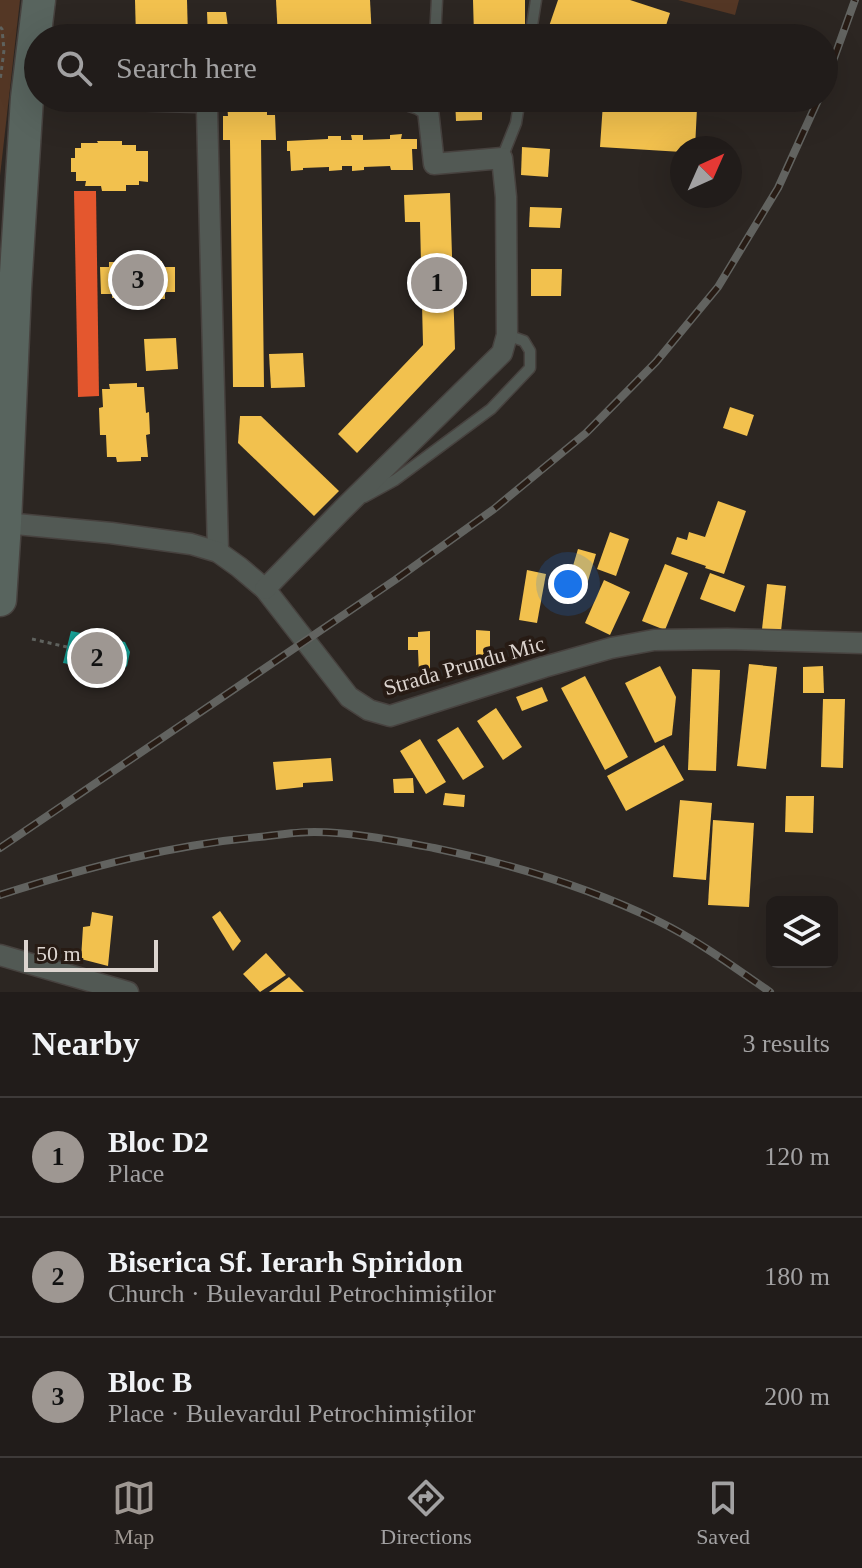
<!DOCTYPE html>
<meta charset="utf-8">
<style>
body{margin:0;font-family:Georgia,serif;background:#292523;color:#f1f3f6}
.controls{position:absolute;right:24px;bottom:24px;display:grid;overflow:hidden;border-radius:12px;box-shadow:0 8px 32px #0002}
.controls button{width:72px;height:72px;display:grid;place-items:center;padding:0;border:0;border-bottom:2px solid #3e3a39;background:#211c1a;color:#f1f3f6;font:40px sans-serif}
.compass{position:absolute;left:670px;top:136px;width:72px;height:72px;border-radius:50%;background:#211c1a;box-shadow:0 8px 32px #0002;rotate:45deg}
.scale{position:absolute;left:24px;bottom:20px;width:134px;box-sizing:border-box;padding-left:8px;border:4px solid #dcd4cf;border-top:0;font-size:22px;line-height:28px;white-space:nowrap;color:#dcd4cf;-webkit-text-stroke:6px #271b14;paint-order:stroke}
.you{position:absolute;left:568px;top:584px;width:28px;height:28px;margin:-20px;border:6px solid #fff;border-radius:50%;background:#1a73e8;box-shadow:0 0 0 12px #1a73e833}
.badge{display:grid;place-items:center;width:52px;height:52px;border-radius:50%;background:#9e9792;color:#111;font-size:26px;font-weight:700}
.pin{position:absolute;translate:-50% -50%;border:4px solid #fff;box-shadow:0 2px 8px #0006}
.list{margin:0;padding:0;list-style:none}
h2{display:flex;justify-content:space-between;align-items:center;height:104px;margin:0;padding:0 32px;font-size:34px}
h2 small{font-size:26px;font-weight:400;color:#a2a1a2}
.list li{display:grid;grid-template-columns:52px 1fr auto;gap:24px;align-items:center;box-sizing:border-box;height:120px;padding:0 32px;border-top:2px solid #3e3a39}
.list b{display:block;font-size:30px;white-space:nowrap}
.list p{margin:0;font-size:26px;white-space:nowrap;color:#a2a1a2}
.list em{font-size:26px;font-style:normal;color:#a2a1a2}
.icon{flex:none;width:44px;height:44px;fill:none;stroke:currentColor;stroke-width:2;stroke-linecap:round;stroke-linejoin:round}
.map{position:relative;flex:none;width:862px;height:992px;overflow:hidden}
.search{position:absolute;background:#211c1a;box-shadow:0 8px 32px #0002;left:24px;right:24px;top:24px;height:88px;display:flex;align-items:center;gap:20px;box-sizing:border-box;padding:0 28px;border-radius:44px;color:#a2a1a2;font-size:30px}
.sheet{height:464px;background:#211c1a}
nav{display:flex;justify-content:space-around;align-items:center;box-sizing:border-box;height:112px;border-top:2px solid #3e3a39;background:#211c1a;font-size:22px;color:#a2a1a2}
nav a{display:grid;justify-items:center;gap:4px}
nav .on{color:#9e9792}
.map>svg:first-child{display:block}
</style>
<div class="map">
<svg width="862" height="992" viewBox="0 0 862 992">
<rect width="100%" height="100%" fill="#2c2622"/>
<!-- green -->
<g fill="#543725">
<polygon points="0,0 20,0 0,176"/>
<polygon points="678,0 739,0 735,15"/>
</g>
<!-- homes -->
<g fill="#f2c14e">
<polygon points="135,0 187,0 188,38 136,38"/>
<polygon points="276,0 370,0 372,38 278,38"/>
<polygon points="473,0 525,0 525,38 501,38 500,35 474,36"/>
<polygon points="558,0 630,0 670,13 662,38 545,38"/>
<polygon points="207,12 226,12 228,27 238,27 238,38 208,38"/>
<polygon points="455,98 482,98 482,120 456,121"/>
<polygon points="603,103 697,108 695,148 682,148 682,152 600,147"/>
<polygon points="227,105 258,105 258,109 267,109 267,115 275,115 276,140 261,140 264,387 233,387 230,140 223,140 223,116 228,116"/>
<polygon points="402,134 401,139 417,139 417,149 412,149 413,170 391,170 390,166 364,167 364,170 352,171 352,166 342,166 342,170 329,171 329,167 303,168 303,170 291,171 290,151 287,151 287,141 328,139 328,136 341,136 341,140 352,140 351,135 363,135 363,140 390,139 390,135"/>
<polygon points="97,141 122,141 122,145 136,145 136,151 148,151 148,182 139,181 139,185 126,185 126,191 102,191 101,186 85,186 86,181 76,181 76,172 71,172 71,158 75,158 75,148 81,148 81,143 98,143"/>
<polygon points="522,147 550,149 548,177 521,175"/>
<polygon points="450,193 455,349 357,453 338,434 423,345 420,222 405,222 404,195"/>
<polygon points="530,207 562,208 560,228 529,227"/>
<polygon points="149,256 149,262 162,261 162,267 175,267 175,292 165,292 165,299 153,299 153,303 122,304 122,298 112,298 112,294 101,294 100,267 109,267 109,262 121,262 121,257"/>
<polygon points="531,269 562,269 561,296 531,296"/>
<polygon points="176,338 178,369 146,371 144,339"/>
<polygon points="303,353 305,387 271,388 269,354"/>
<polygon points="137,383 137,387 144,387 146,413 149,412 150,434 146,435 148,457 141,457 141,461 117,462 116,457 107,457 106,435 100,435 99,408 103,407 102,389 110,389 109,384"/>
<polygon points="730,407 754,415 747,436 723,428"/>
<polygon points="240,416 261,416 339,491 314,516 238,443"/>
<polygon points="718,501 746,511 724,574 705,568 706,566 671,554 677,537 687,540 689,532 705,537"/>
<polygon points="610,532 629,539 616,576 597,569"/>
<polygon points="578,549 596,554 585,591 567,586"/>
<polygon points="665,564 688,573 665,630 642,621"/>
<polygon points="527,570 546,574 537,623 519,620"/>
<polygon points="710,573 745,586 735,612 700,599"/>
<polygon points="604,580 630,592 610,635 585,623"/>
<polygon points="767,584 786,586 781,631 762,629"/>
<polygon points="476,630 490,631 490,665 476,665"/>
<polygon points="430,631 430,674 419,674 418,650 408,650 408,637 418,637 418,632"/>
<polygon points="749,664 777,667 766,769 737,766"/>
<polygon points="660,666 676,697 672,735 655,743 625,683"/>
<polygon points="823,666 824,693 803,693 803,667"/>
<polygon points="692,669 720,670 716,771 688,770"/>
<polygon points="585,676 628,757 605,770 561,688"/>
<polygon points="542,687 548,701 522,711 516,697"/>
<polygon points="823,699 845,699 843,768 821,767"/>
<polygon points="496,708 522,747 503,760 477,721"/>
<polygon points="458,727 484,767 463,780 437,740"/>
<polygon points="420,739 446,782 426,794 400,751"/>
<polygon points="664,745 684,780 626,811 607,776"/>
<polygon points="331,758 333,781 303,783 303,787 276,790 273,762"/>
<polygon points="413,778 414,793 394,793 393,779"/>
<polygon points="445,793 465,795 464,807 443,805"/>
<polygon points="786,796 814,796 813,833 785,832"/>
<polygon points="680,800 712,803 706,880 673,877"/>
<polygon points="713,820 754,823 749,907 708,905"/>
<polygon points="220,911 241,941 233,951 212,917"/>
<polygon points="92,912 113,916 108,966 81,959 83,927 90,926"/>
<polygon points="266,953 286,975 260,992 243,974"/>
<polygon points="289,977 304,992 269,992"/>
</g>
<!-- shops -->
<polygon fill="#e4572e" points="74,191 96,191 99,396 78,397"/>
<!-- public -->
<polygon fill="#17a398" points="71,631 125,642 130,652 127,666 118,673 63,663"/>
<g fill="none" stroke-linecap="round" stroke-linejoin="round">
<!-- lane casing -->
<g stroke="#47423f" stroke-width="13">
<g id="lane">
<polyline points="435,38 437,0"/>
<polyline points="530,38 536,0"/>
<polyline points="502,158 516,123 520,98"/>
<polyline points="364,497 395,480 491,409 530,368 530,351 524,341 507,335"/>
</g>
</g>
<!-- street casing -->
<g stroke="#47423f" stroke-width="23">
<g id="street">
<polyline points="60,98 196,102 208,99 207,111 218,552"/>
<polyline points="5,523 111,533 191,544 218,552 239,567 265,589 349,697 369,710 390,716 544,667 611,648 654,640 727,639 862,643"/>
<polyline points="265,589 342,510 502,353 507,335 506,197 502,158 434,164 428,110 419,104 401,98"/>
<polyline points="0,955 128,992"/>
</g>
</g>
<!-- primary casing -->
<g stroke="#47423f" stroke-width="35">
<polyline id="primary" points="0,600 5,523 15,289 27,98 39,0"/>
</g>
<!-- path -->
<g stroke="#5f625e" stroke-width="3" stroke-dasharray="4 4" stroke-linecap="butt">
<polyline points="0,27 2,29 4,50 0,81"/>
<polyline points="32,639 67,647"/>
</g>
<!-- lane -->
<use href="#lane" stroke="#525954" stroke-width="10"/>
<!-- street -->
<use href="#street" stroke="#525954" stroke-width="20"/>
<!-- primary -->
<use href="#primary" stroke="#58645e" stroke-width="32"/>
<!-- rail casing -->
<g stroke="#626360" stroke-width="8">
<g id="rail">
<polyline points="824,86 855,0"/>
<polyline points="0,848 395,580 494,509 586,433 656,362 718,287 778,188 819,98"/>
<path d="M 0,895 C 85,868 170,845 259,837 C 277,835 296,832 314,832 C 351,832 397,841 434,848 C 511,864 586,886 658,921 C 697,940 734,967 770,992"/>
</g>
</g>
<!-- rail -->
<use href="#rail" stroke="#271b14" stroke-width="5" stroke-dasharray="15" stroke-linecap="butt"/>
</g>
<g text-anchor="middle" stroke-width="8" stroke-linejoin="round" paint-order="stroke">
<!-- street labels -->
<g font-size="22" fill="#dcd4cf" stroke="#271b14">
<text transform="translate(464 665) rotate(-16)" y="8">Strada Prundu Mic</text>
</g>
</g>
</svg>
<div class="controls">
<button><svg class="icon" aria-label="layers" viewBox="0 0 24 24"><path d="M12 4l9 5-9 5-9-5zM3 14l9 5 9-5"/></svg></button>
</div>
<svg class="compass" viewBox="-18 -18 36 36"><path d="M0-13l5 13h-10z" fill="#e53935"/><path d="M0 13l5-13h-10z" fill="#a2a1a2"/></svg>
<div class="scale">50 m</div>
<div class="you"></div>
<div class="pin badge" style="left:437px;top:283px">1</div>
<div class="pin badge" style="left:97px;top:658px">2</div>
<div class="pin badge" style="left:138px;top:280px">3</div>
<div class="search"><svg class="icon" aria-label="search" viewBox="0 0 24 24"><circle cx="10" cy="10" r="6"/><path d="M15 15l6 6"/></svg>Search here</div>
</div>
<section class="sheet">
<h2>Nearby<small>3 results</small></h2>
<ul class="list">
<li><span class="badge">1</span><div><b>Bloc D2</b><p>Place</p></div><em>120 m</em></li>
<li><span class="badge">2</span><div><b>Biserica Sf. Ierarh Spiridon</b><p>Church · Bulevardul Petrochimiștilor</p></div><em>180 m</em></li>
<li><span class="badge">3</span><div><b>Bloc B</b><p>Place · Bulevardul Petrochimiștilor</p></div><em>200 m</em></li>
</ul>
</section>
<nav>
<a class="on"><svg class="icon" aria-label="map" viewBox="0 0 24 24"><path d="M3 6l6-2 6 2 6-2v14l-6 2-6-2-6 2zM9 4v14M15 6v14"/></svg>Map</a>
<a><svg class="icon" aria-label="directions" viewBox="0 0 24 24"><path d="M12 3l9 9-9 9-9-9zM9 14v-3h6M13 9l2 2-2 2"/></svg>Directions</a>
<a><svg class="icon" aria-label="saved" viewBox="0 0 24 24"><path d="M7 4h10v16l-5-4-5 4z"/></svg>Saved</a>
</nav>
